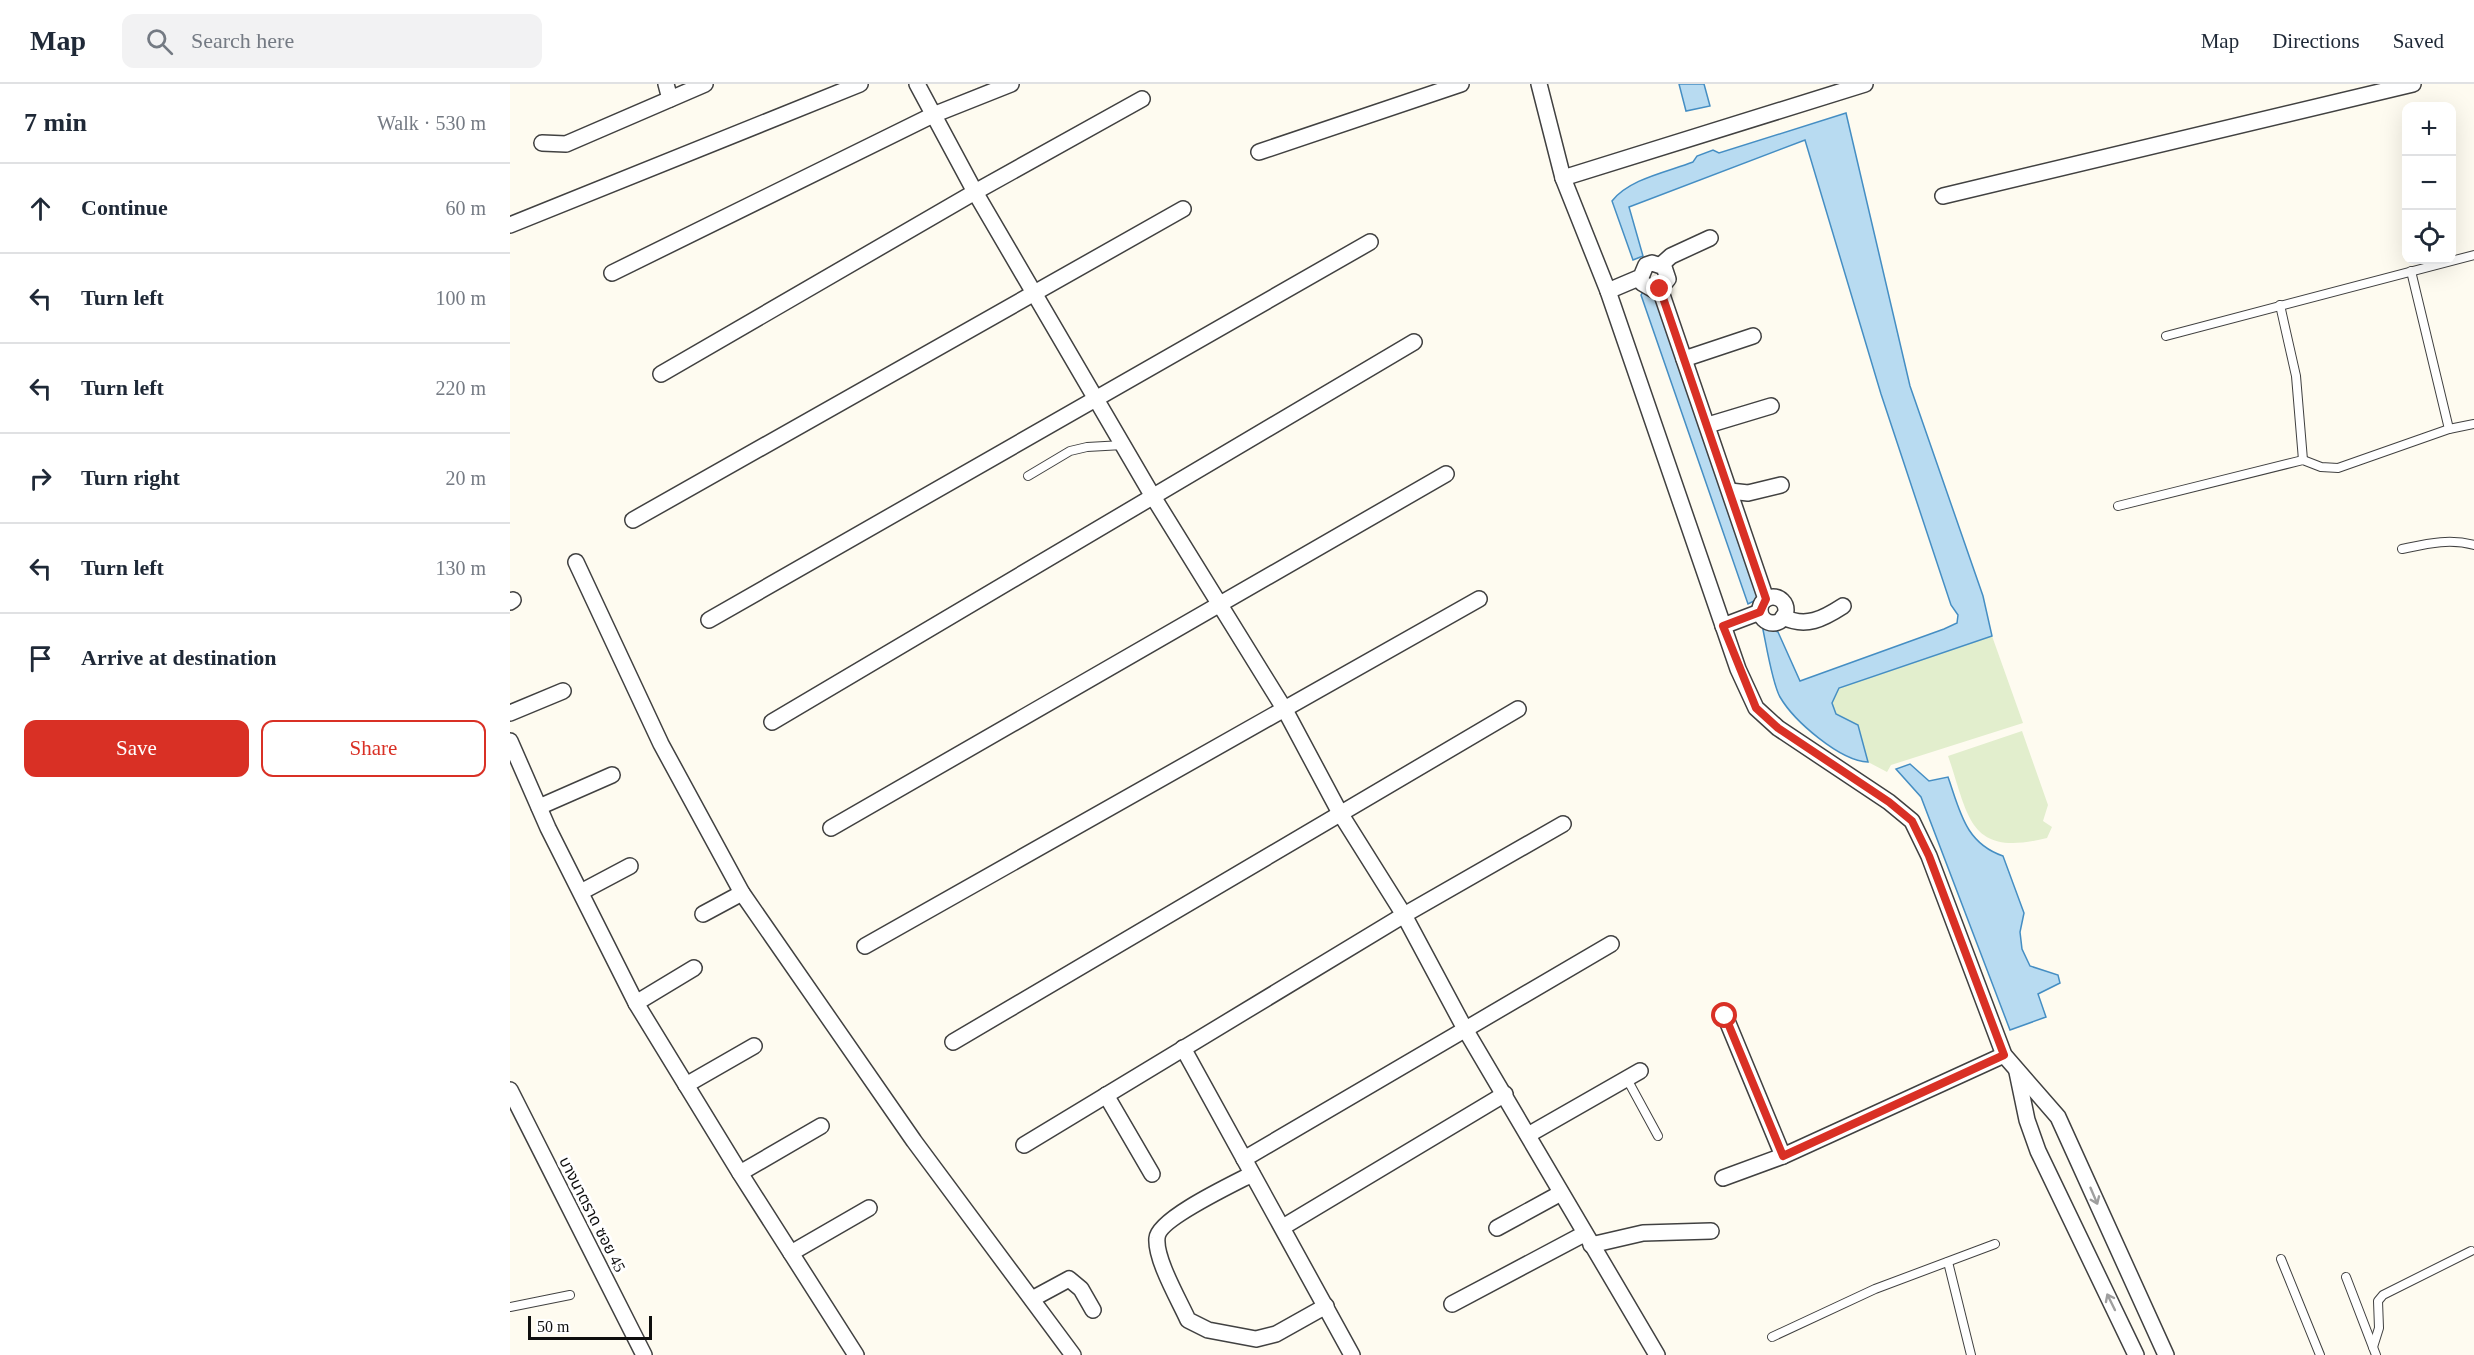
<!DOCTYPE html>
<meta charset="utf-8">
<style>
body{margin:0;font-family:"Times New Roman","Noto Sans Thai",serif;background:#f2f2f3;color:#1f2937}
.controls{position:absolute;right:18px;top:18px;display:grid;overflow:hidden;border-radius:12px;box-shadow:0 6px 24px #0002}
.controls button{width:54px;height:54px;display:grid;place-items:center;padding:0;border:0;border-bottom:2px solid #e0e1e3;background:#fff;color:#1f2937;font:30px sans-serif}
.scale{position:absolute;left:18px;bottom:15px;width:124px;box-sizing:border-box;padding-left:6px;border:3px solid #0e0e0e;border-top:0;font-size:16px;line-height:21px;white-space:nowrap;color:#0e0e0e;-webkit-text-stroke:4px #fff;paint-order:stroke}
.stop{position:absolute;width:18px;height:18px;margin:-14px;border:4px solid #d93025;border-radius:50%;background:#fff}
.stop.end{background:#d93025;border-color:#fff;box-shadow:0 2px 6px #0008}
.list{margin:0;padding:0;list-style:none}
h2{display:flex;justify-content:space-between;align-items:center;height:78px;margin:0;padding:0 24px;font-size:26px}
h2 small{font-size:20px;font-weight:400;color:#747a83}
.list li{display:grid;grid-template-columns:39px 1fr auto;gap:18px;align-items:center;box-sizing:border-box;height:90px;padding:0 24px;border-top:2px solid #e0e1e3}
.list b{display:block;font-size:22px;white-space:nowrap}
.list em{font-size:20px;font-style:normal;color:#747a83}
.actions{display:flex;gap:12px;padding:18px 24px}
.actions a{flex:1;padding:14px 0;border:2px solid #d93025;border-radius:12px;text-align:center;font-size:21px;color:#d93025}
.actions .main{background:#d93025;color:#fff}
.icon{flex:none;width:33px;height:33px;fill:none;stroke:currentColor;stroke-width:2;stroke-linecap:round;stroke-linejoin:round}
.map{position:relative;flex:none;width:1964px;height:1271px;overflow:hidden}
header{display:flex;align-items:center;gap:36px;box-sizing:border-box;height:84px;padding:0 30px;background:#fff;border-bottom:2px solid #e0e1e3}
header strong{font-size:28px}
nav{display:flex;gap:33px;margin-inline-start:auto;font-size:21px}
.search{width:420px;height:54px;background:#f2f2f3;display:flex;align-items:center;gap:15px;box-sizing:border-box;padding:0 21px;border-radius:12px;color:#747a83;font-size:22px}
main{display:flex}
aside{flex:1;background:#fff}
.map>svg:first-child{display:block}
</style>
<header>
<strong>Map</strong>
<div class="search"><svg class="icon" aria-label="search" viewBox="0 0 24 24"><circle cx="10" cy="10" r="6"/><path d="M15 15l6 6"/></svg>Search here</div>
<nav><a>Map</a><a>Directions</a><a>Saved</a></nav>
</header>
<main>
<aside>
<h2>7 min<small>Walk · 530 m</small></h2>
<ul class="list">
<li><svg class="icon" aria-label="ahead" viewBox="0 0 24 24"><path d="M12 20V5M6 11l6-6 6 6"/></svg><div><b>Continue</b></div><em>60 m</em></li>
<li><svg class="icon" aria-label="left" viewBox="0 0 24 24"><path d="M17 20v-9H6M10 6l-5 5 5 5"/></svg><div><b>Turn left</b></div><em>100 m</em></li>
<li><svg class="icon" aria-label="left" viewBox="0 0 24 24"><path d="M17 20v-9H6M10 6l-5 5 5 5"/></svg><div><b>Turn left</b></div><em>220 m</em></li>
<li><svg class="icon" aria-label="right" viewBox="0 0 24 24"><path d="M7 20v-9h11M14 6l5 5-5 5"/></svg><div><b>Turn right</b></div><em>20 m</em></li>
<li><svg class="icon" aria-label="left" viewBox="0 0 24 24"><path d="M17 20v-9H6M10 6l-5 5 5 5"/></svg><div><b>Turn left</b></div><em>130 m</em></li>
<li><svg class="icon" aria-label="arrive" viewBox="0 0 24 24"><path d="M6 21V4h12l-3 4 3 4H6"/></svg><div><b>Arrive at destination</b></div></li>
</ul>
<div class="actions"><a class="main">Save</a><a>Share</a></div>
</aside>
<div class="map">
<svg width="1964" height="1271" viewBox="0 0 1964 1271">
<rect width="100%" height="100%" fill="#fefbf0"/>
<!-- pitch -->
<g fill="#e2eecd">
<polygon points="1482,552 1513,639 1381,681 1377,688 1358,678 1348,641 1326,630 1321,618 1329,604"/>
<path d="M 1512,647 L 1538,721 L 1533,737 L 1542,743 L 1537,754 C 1458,774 1459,732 1438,672 Z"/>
</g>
<!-- water -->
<g fill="#b8dbf1" stroke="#458ec3" stroke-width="1.5">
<polygon points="1169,0 1194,0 1200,22 1176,27"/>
<path d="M 1336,29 L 1400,302 L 1473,512 L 1482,552 L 1329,604 L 1322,619 L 1326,630 L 1348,641 L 1358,678 C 1330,677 1284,637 1270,613 C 1262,599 1256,559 1252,541 L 1268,548 L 1290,597 L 1434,545 L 1447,539 L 1448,531 L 1441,521 L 1371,310 L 1295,56 L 1119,123 L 1133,172 L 1123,176 L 1102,117 C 1119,95 1157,88 1183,78 L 1187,72 L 1203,66 L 1209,69 Z"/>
<polygon points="1134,206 1150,216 1250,514 1238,520 1131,211"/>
<path d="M 1400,680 L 1419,697 L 1438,693 C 1450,727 1455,759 1493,772 L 1514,829 L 1510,848 L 1512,865 L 1520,882 L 1548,891 L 1550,899 L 1528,910 L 1536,933 L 1500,946 L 1411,713 L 1386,685 Z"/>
</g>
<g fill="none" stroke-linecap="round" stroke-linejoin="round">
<!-- service casing -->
<g stroke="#414141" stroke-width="10">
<g id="service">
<polyline points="1901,187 1939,345"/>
<polyline points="1770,221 1786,292 1793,376"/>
<polyline points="1656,252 1964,171"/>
<polyline points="518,392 560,367 577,363 613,361"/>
<polyline points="1608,422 1793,376 1811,383 1828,384 1939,345 1964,340"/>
<path d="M 1892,465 C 1916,460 1939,454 1964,461"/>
<polyline points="1117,995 1148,1052"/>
<polyline points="1771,1175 1810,1271"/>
<polyline points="1438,1178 1461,1271"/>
<polyline points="1836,1193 1866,1271"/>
<polyline points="0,1223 60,1211"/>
<polyline points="1262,1253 1365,1205 1485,1160"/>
<polyline points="1863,1263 1869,1244 1868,1217 1873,1211 1961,1167"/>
</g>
</g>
<!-- minor casing -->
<g stroke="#414141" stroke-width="18">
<g id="minor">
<polyline points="156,0 160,15"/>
<polyline points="407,0 465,108 642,411 775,626 830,729 894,831 955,945 1147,1271"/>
<polyline points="1029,0 1053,94 1098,207 1228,585 1246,624 1268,644 1379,718 1402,737 1419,772 1494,971 1548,1033 1656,1271"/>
<polyline points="32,59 56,60 195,0"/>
<polyline points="749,68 951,0"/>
<polyline points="1053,94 1355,0"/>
<polyline points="1433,112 1903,0"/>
<polyline points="0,141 350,0"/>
<polyline points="1151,181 1161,172 1200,154"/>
<polyline points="102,189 423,31 501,0"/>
<polyline points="1150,205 1256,515"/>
<polyline points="1098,207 1131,193 1136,181 1142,179 1154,183 1158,195 1150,205 1144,206 1132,199 1131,193"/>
<polyline points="1174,275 1243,252"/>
<polyline points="151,290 465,108 632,15"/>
<polyline points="1198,341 1261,322"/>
<polyline points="1220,407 1238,409 1271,401"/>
<polyline points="123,436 673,125"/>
<polyline points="66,478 151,660 232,809 404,1057 563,1271"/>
<circle cx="1263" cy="526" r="13"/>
<polyline points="0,518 3,516"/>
<path d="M 1273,533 C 1296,544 1313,535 1333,522"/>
<polyline points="199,536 860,158"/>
<polyline points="1213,542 1250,528"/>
<polyline points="0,629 53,607"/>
<polyline points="262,638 904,258"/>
<polyline points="0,657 38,744 126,919 230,1089 346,1271"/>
<polyline points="29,723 102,691"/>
<polyline points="321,744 936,390"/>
<polyline points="71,808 120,782"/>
<polyline points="193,830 232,809"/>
<polyline points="355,862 969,515"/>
<polyline points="126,919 184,884"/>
<polyline points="1215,932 1273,1072"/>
<polyline points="443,958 1008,625"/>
<polyline points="673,964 842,1271"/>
<polyline points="1507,988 1517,1036 1528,1067 1626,1271"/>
<polyline points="176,1001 244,962"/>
<polyline points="0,1006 134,1271"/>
<polyline points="596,1011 642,1090"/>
<polyline points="1018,1051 1130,987"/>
<polyline points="514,1061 894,831 1053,740"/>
<polyline points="734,1075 1101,860"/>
<polyline points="230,1089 311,1042"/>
<path d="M 742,1090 C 725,1099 648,1135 647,1154 C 645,1175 669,1216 678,1236 L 698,1246 L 746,1255 L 766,1250 L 816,1222"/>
<polyline points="1213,1094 1273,1072 1494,971"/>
<polyline points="773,1143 995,1010"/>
<polyline points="987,1144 1051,1109"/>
<polyline points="1081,1161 1133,1149 1201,1147"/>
<polyline points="281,1169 359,1124"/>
<polyline points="522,1215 559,1195 571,1205 583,1226"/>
<polyline points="942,1220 1074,1150"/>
</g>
</g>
<!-- service -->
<use href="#service" stroke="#fff" stroke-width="8"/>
<!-- minor -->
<use href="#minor" stroke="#fff" stroke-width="15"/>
</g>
<!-- one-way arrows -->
<defs><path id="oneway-shaft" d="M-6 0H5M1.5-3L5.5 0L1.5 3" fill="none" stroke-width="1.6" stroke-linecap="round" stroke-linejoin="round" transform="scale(1.5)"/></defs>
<g stroke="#9f9f9f">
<use href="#oneway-shaft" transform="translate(1584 1112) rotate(67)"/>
<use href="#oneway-shaft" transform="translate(1601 1218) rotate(-116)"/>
</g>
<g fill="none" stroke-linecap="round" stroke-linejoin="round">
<!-- route -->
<polyline stroke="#d93025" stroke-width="8" points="1150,205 1256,515 1250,528 1213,542 1246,624 1268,644 1379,718 1402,737 1419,772 1494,971 1273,1072 1215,932"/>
</g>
<g text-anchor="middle" stroke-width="6" stroke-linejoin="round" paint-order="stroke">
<!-- street labels -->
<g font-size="16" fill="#0e0e0e" stroke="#fff">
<text transform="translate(83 1130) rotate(63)" y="6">บางนาตราด ซอย 45</text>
</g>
</g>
</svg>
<div class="controls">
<button>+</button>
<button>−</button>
<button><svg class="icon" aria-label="locate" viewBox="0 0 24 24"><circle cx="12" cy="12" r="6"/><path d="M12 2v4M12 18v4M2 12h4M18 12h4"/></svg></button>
</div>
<div class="scale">50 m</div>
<div class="stop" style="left:1215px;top:932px"></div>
<div class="stop end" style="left:1150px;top:205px"></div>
</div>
</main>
